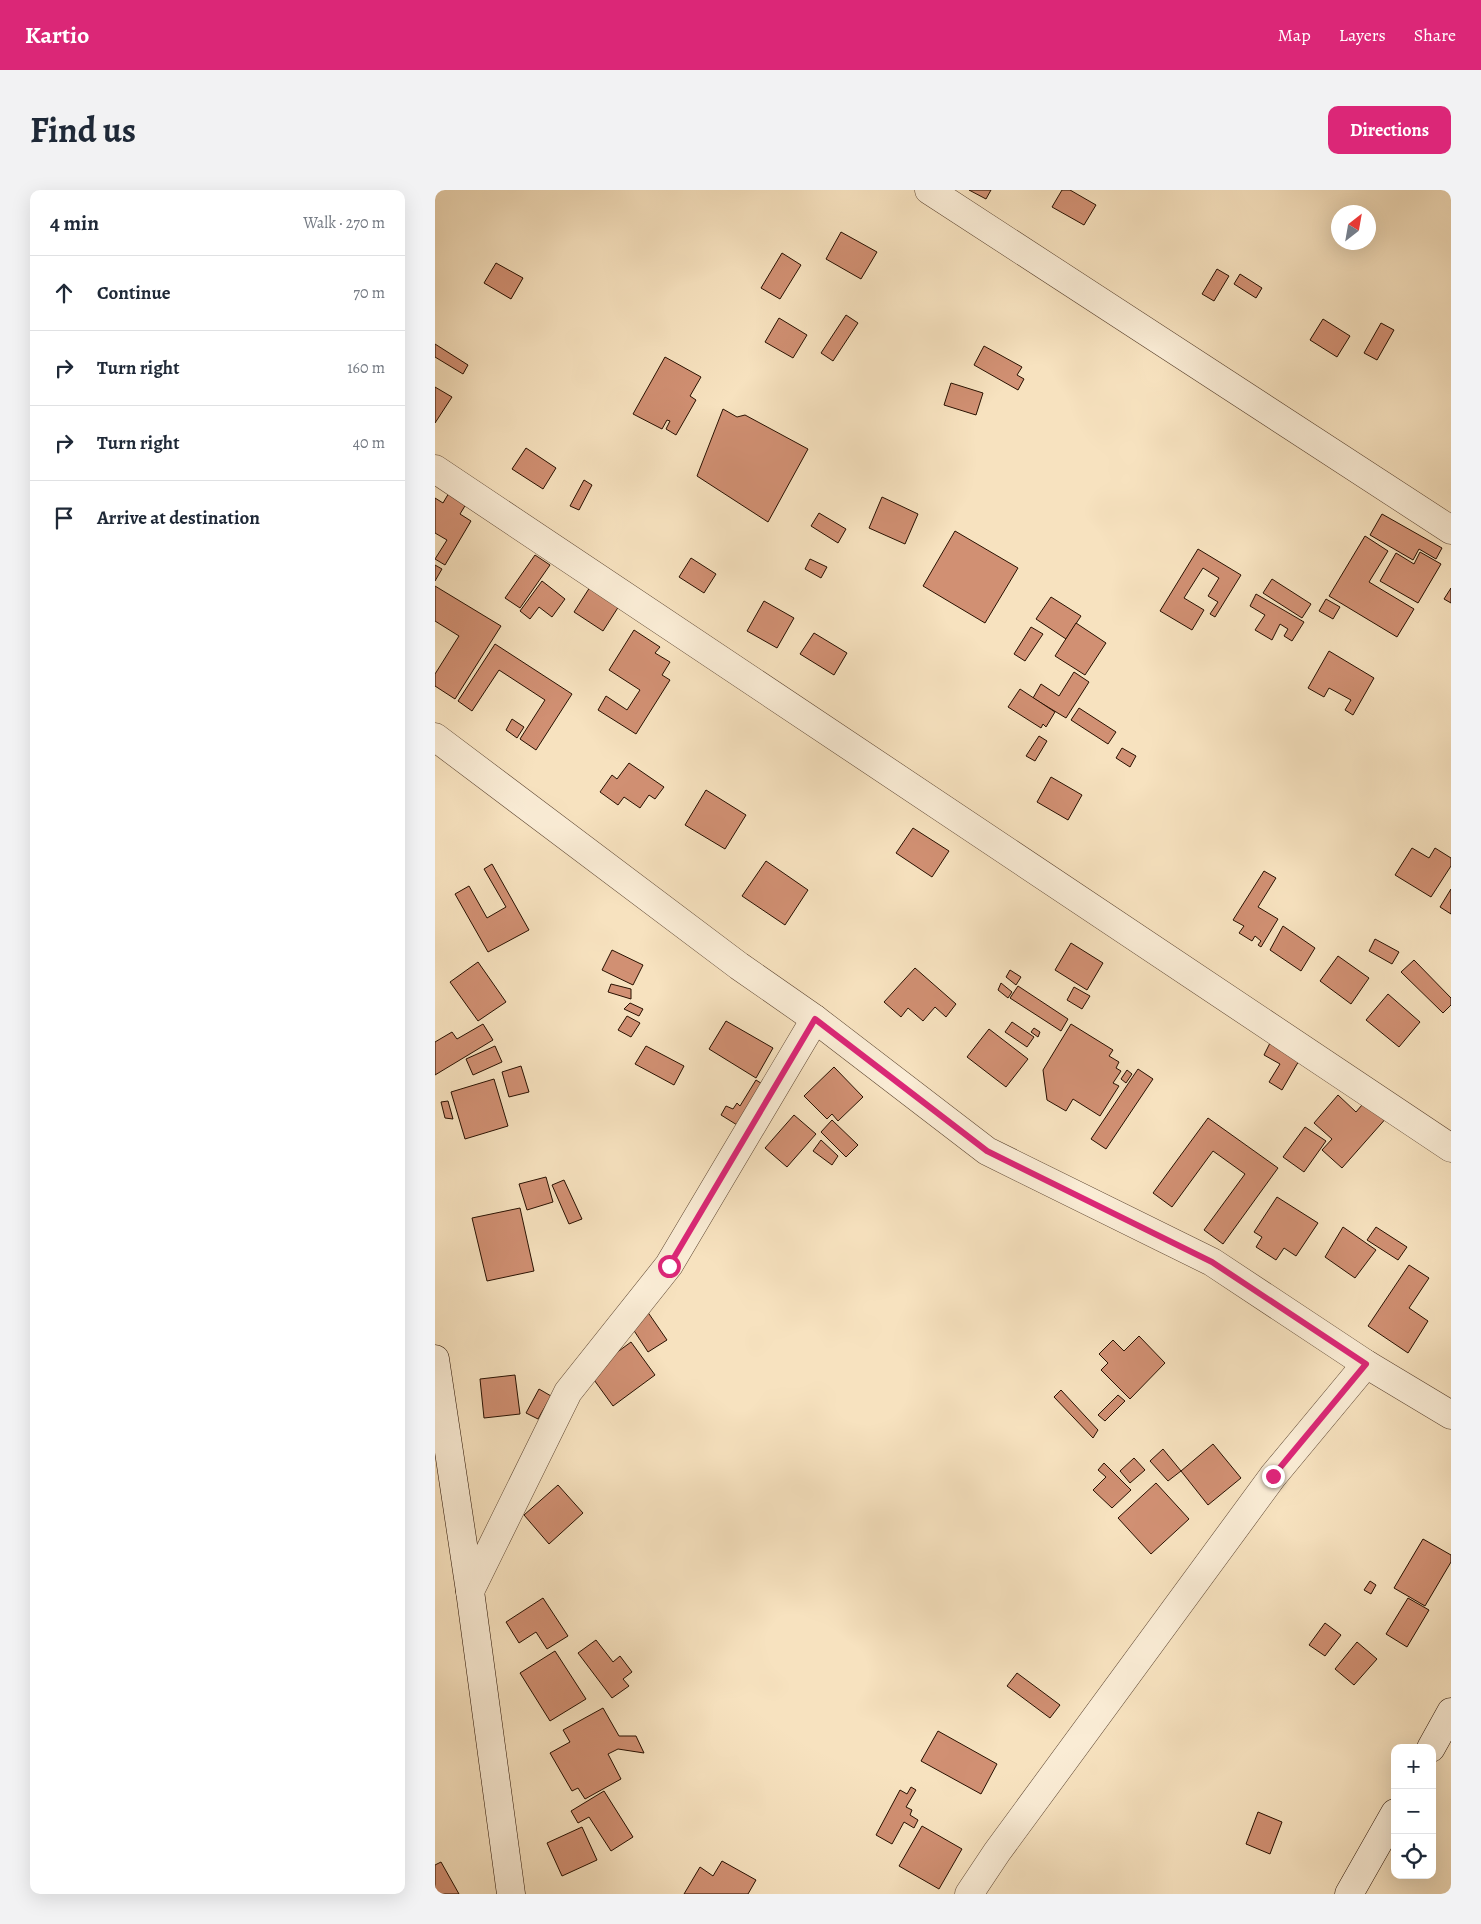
<!DOCTYPE html>
<meta charset="utf-8">
<style>
body{margin:0;font-family:Alegreya,serif;background:#f2f2f3;color:#1f2937}
.controls{position:absolute;right:15px;bottom:15px;display:grid;overflow:hidden;border-radius:10px;box-shadow:0 5px 20px #0002}
.controls button{width:45px;height:45px;display:grid;place-items:center;padding:0;border:0;border-bottom:1px solid #e0e1e3;background:#fff;color:#1f2937;font:25px sans-serif}
.compass{position:absolute;left:896px;top:15px;width:45px;height:45px;border-radius:50%;background:#fff;box-shadow:0 5px 20px #0002;rotate:31deg}
.stop{position:absolute;width:15px;height:15px;margin:-11px;border:4px solid #db2777;border-radius:50%;background:#fff}
.stop.end{background:#db2777;border-color:#fff;box-shadow:0 1px 5px #0008}
.list{margin:0;padding:0;list-style:none}
h2{display:flex;justify-content:space-between;align-items:center;height:65px;margin:0;padding:0 20px;font-size:21px}
h2 small{font-size:16px;font-weight:400;color:#747a83}
.list li{display:grid;grid-template-columns:32px 1fr auto;gap:15px;align-items:center;box-sizing:border-box;height:75px;padding:0 20px;border-top:1px solid #e0e1e3}
.list b{display:block;font-size:19px;white-space:nowrap}
.list em{font-size:16px;font-style:normal;color:#747a83}
.icon{flex:none;width:28px;height:28px;fill:none;stroke:currentColor;stroke-width:2;stroke-linecap:round;stroke-linejoin:round}
.map{position:relative;flex:none;width:1016px;height:1704px;overflow:hidden;border-radius:10px}
header{display:flex;align-items:center;gap:30px;box-sizing:border-box;height:70px;padding:0 25px;background:#db2777;color:#fff}
header strong{font-size:24px}
nav{display:flex;gap:28px;margin-inline-start:auto;font-size:18px}
.intro{display:flex;align-items:center;justify-content:space-between;box-sizing:border-box;height:120px;padding:0 30px}
h1{margin:0;font-size:35px}
.button{padding:12px 22px;border-radius:10px;background:#db2777;color:#fff;font-size:18px;font-weight:700}
main{display:flex;gap:30px;padding:0 30px}
aside{flex:1;background:#fff;border-radius:10px;box-shadow:0 5px 20px #0002}
.map>svg:first-child{display:block}
</style>
<header>
<strong>Kartio</strong>
<nav><a>Map</a><a>Layers</a><a>Share</a></nav>
</header>
<div class="intro"><h1>Find us</h1><a class="button">Directions</a></div>
<main>
<aside>
<h2>4 min<small>Walk · 270 m</small></h2>
<ul class="list">
<li><svg class="icon" aria-label="ahead" viewBox="0 0 24 24"><path d="M12 20V5M6 11l6-6 6 6"/></svg><div><b>Continue</b></div><em>70 m</em></li>
<li><svg class="icon" aria-label="right" viewBox="0 0 24 24"><path d="M7 20v-9h11M14 6l5 5-5 5"/></svg><div><b>Turn right</b></div><em>160 m</em></li>
<li><svg class="icon" aria-label="right" viewBox="0 0 24 24"><path d="M7 20v-9h11M14 6l5 5-5 5"/></svg><div><b>Turn right</b></div><em>40 m</em></li>
<li><svg class="icon" aria-label="arrive" viewBox="0 0 24 24"><path d="M6 21V4h12l-3 4 3 4H6"/></svg><div><b>Arrive at destination</b></div></li>
</ul>
</aside>
<div class="map">
<svg width="1016" height="1704" viewBox="0 0 1016 1704">
<rect width="100%" height="100%" fill="#f7e2bf"/>
<filter id="stains"><feTurbulence type="fractalNoise" baseFrequency=".004" numOctaves="4"/><feColorMatrix values="0 0 0 0 .2 0 0 0 0 .09 0 0 0 0 .02 0 0 0 .5 -.17"/></filter>
<radialGradient id="worn" r=".72"><stop offset=".6" stop-color="#630" stop-opacity="0"/><stop offset="1" stop-color="#630" stop-opacity=".3"/></radialGradient>
<!-- building -->
<g fill="#d19073" stroke="#281000">
<polygon points="534,0 556,0 551,9"/>
<polygon points="627,0 635,0 661,15 649,35 617,17"/>
<polygon points="406,42 442,62 426,89 391,69"/>
<polygon points="347,63 366,75 345,109 326,98"/>
<polygon points="61,73 88,88 76,109 49,93"/>
<polygon points="782,79 794,86 779,111 767,104"/>
<polygon points="805,84 827,98 821,108 799,94"/>
<polygon points="411,125 423,133 398,171 386,163"/>
<polygon points="344,128 372,145 358,168 330,152"/>
<polygon points="888,129 915,146 902,167 875,150"/>
<polygon points="946,133 959,140 942,170 929,163"/>
<polygon points="0,154 33,175 28,184 0,167"/>
<polygon points="549,156 587,177 582,185 589,189 583,200 539,175"/>
<polygon points="230,167 266,187 255,206 261,210 241,245 231,239 235,231 232,230 227,239 198,224"/>
<polygon points="516,193 548,203 541,225 509,215"/>
<polygon points="0,197 17,207 0,233"/>
<polygon points="288,219 302,227 310,225 373,259 333,332 262,286"/>
<polygon points="91,258 121,278 108,299 77,279"/>
<polygon points="149,290 157,295 144,320 135,316"/>
<polygon points="18,296 36,306 25,324 36,331 10,375 0,369 12,350 0,343 0,308 8,313"/>
<polygon points="447,307 483,324 470,354 434,338"/>
<polygon points="384,323 411,339 403,353 376,336"/>
<polygon points="947,324 1007,358 1001,369 984,359 978,370 935,345"/>
<polygon points="520,341 583,378 550,433 488,396"/>
<polygon points="930,346 953,361 934,392 979,419 962,447 894,406"/>
<polygon points="763,359 806,385 780,427 775,424 783,412 773,406 784,388 768,378 749,408 769,420 757,440 725,421"/>
<polygon points="985,362 1006,374 983,413 945,391 961,363 979,374"/>
<polygon points="100,365 115,375 85,418 70,408"/>
<polygon points="256,368 281,384 269,403 244,387"/>
<polygon points="375,369 392,377 386,388 370,379"/>
<polygon points="0,375 7,379 0,391"/>
<polygon points="837,389 876,414 867,428 828,403"/>
<polygon points="107,391 130,409 117,427 104,417 95,429 85,421"/>
<polygon points="0,396 66,436 20,509 0,496 0,484 24,446 0,431"/>
<polygon points="155,397 184,416 168,441 139,422"/>
<polygon points="1016,398 1016,413 1009,409"/>
<polygon points="821,404 869,432 857,451 849,446 853,439 845,434 837,450 820,440 830,425 815,416"/>
<polygon points="616,407 646,426 631,449 601,429"/>
<polygon points="891,409 905,417 898,429 884,421"/>
<polygon points="329,411 359,428 342,458 312,441"/>
<polygon points="641,433 671,453 650,485 620,466"/>
<polygon points="596,437 608,444 590,471 579,464"/>
<polygon points="199,440 225,457 220,463 235,472 227,485 235,490 201,544 163,520 171,506 192,520 205,500 174,480"/>
<polygon points="379,443 412,463 399,485 365,464"/>
<polygon points="60,454 137,504 101,560 85,549 110,510 64,480 37,521 23,511"/>
<polygon points="894,461 939,488 918,525 910,520 916,510 894,498 889,507 873,498"/>
<polygon points="639,482 654,492 631,528 598,508 606,494 624,506"/>
<polygon points="585,499 620,522 611,537 608,534 606,538 573,517"/>
<polygon points="644,518 681,542 673,554 636,530"/>
<polygon points="77,529 89,537 82,548 71,540"/>
<polygon points="604,546 612,551 600,571 591,566"/>
<polygon points="687,558 701,566 695,577 681,568"/>
<polygon points="194,573 229,597 220,609 214,605 205,618 189,607 183,615 165,602 177,585 182,589"/>
<polygon points="616,587 647,605 633,630 602,612"/>
<polygon points="271,600 311,625 290,659 250,635"/>
<polygon points="478,638 514,661 497,687 461,663"/>
<polygon points="977,658 994,668 1000,658 1016,668 1016,676 996,707 960,685"/>
<polygon points="331,671 373,700 350,735 307,706"/>
<polygon points="57,674 94,740 53,762 20,704 34,696 52,728 71,717 49,679"/>
<polygon points="829,681 841,688 823,717 843,729 826,757 823,755 826,751 820,746 817,751 804,743 809,736 798,730"/>
<polygon points="1016,699 1016,724 1005,717"/>
<polygon points="848,736 880,758 866,781 835,760"/>
<polygon points="940,749 964,762 957,774 934,761"/>
<polygon points="636,753 668,773 652,800 620,780"/>
<polygon points="177,760 208,775 198,795 167,780"/>
<polygon points="903,766 934,788 916,814 885,791"/>
<polygon points="979,770 1016,808 1016,815 1008,823 966,782"/>
<polygon points="43,772 71,812 43,831 15,792"/>
<polygon points="480,778 521,814 511,827 500,817 488,831 473,818 466,827 449,812"/>
<polygon points="575,780 586,787 581,795 571,787"/>
<polygon points="566,793 577,802 573,808 563,800"/>
<polygon points="176,794 196,799 196,809 173,802"/>
<polygon points="583,796 633,829 626,841 575,808"/>
<polygon points="639,797 655,806 647,819 632,810"/>
<polygon points="953,804 985,832 964,857 931,830"/>
<polygon points="195,813 208,819 204,826 189,819"/>
<polygon points="192,826 205,833 196,847 183,840"/>
<polygon points="291,831 338,858 321,888 274,859"/>
<polygon points="577,832 599,847 592,857 570,842"/>
<polygon points="48,834 58,850 0,885 0,852 17,842 22,849"/>
<polygon points="636,834 678,860 674,866 684,872 681,878 686,881 678,893 684,896 665,926 638,909 631,921 612,910 608,880"/>
<polygon points="599,838 605,842 603,847 596,842"/>
<polygon points="554,839 593,869 571,897 532,867"/>
<polygon points="835,853 865,869 847,900 834,892 845,874 829,865"/>
<polygon points="60,856 67,872 38,885 31,869"/>
<polygon points="211,856 249,876 239,895 200,874"/>
<polygon points="86,876 94,902 74,907 67,882"/>
<polygon points="399,877 428,907 403,931 397,924 392,929 369,906"/>
<polygon points="703,879 718,889 671,959 656,949"/>
<polygon points="692,880 697,884 691,893 686,889"/>
<polygon points="59,889 73,936 30,949 16,902"/>
<polygon points="321,890 332,897 307,938 286,925 291,916 298,919 302,913 305,916"/>
<polygon points="903,905 921,922 933,908 953,926 907,978 887,960 897,949 879,933"/>
<polygon points="13,911 18,929 10,928 6,912"/>
<polygon points="359,925 381,944 352,977 330,958"/>
<polygon points="773,928 843,978 788,1054 769,1040 810,984 778,961 737,1017 718,1003"/>
<polygon points="397,930 423,955 411,967 386,942"/>
<polygon points="870,937 891,951 869,982 848,967"/>
<polygon points="386,950 403,966 397,975 378,961"/>
<polygon points="111,987 118,1012 92,1020 84,994"/>
<polygon points="129,990 147,1029 134,1034 117,995"/>
<polygon points="842,1007 883,1033 861,1066 849,1058 841,1070 821,1057 827,1047 819,1042"/>
<polygon points="85,1018 99,1081 52,1091 37,1028"/>
<polygon points="908,1037 941,1060 920,1088 890,1067"/>
<polygon points="941,1037 972,1057 963,1070 932,1050"/>
<polygon points="974,1075 994,1088 974,1118 993,1131 973,1163 933,1136"/>
<polygon points="212,1121 232,1150 213,1162 194,1133"/>
<polygon points="704,1146 730,1173 695,1209 666,1180 673,1173 664,1164 678,1150 689,1161"/>
<polygon points="196,1152 220,1185 178,1216 154,1183"/>
<polygon points="80,1185 85,1224 49,1228 45,1189"/>
<polygon points="104,1199 116,1206 103,1229 91,1223"/>
<polygon points="626,1200 663,1240 658,1248 619,1207"/>
<polygon points="683,1205 690,1211 670,1231 663,1225"/>
<polygon points="778,1254 806,1288 773,1315 746,1281"/>
<polygon points="728,1259 746,1281 733,1291 715,1271"/>
<polygon points="699,1268 710,1280 695,1293 685,1281"/>
<polygon points="669,1273 696,1300 677,1318 658,1300 671,1287 663,1280"/>
<polygon points="721,1293 754,1329 716,1364 683,1328"/>
<polygon points="123,1295 148,1323 114,1354 89,1325"/>
<polygon points="988,1349 1016,1365 1016,1372 990,1416 959,1398"/>
<polygon points="935,1391 941,1395 936,1404 929,1400"/>
<polygon points="108,1408 133,1446 112,1459 101,1442 84,1453 71,1432"/>
<polygon points="973,1408 994,1420 972,1457 951,1444"/>
<polygon points="890,1433 906,1445 890,1466 874,1455"/>
<polygon points="161,1450 178,1472 185,1466 197,1482 188,1489 194,1496 177,1508 143,1463"/>
<polygon points="922,1452 942,1469 919,1495 900,1479"/>
<polygon points="120,1461 151,1509 115,1531 85,1483"/>
<polygon points="582,1483 625,1515 615,1528 572,1496"/>
<polygon points="168,1518 184,1546 201,1546 209,1563 183,1559 173,1564 186,1589 150,1609 143,1598 137,1601 115,1563 135,1552 128,1540"/>
<polygon points="503,1541 562,1574 546,1604 486,1571"/>
<polygon points="476,1597 481,1600 471,1617 477,1620 475,1625 483,1630 479,1638 469,1632 457,1654 441,1645 465,1600 472,1604"/>
<polygon points="169,1601 198,1647 176,1661 154,1627 143,1633 136,1621"/>
<polygon points="823,1622 847,1632 835,1664 811,1654"/>
<polygon points="487,1636 527,1659 504,1699 464,1676"/>
<polygon points="147,1637 162,1670 127,1686 112,1653"/>
<polygon points="287,1671 321,1690 313,1704 249,1704 265,1677 278,1686"/>
<polygon points="6,1672 24,1704 0,1704 0,1675"/>
</g>
<g fill="none" stroke-linecap="round" stroke-linejoin="round">
<!-- minor casing -->
<g stroke="#5c4430" stroke-width="29">
<g id="minor">
<polyline points="494,0 1016,340"/>
<polyline points="0,279 1016,958"/>
<polyline points="0,547 304,776 380,829 552,961 777,1072 931,1174 1016,1225"/>
<polyline points="35,1401 133,1202 234,1075 380,829"/>
<polyline points="534,1704 562,1662 838,1286 931,1174"/>
</g>
</g>
<!-- secondary casing -->
<g stroke="#281000" stroke-width="29">
<g id="secondary">
<polyline points="0,1169 35,1401 76,1704"/>
<polyline points="996,1558 1016,1522"/>
<polyline points="914,1704 960,1623"/>
</g>
</g>
<!-- minor -->
<use href="#minor" stroke="#faecd5" stroke-width="28"/>
<!-- secondary -->
<use href="#secondary" stroke="#faecd5" stroke-width="28"/>
</g>
<g fill="none" stroke-linecap="round" stroke-linejoin="round">
<!-- route -->
<polyline stroke="#db2777" stroke-width="6" points="234,1076 380,829 552,961 777,1072 931,1174 838,1286"/>
</g>
<rect width="100%" height="100%" filter="url(#stains)"/>
<rect width="100%" height="100%" fill="url(#worn)"/>
</svg>
<div class="controls">
<button>+</button>
<button>−</button>
<button><svg class="icon" aria-label="locate" viewBox="0 0 24 24"><circle cx="12" cy="12" r="6"/><path d="M12 2v4M12 18v4M2 12h4M18 12h4"/></svg></button>
</div>
<svg class="compass" viewBox="-18 -18 36 36"><path d="M0-13l5 13h-10z" fill="#e53935"/><path d="M0 13l5-13h-10z" fill="#747a83"/></svg>
<div class="stop" style="left:234px;top:1076px"></div>
<div class="stop end" style="left:838px;top:1286px"></div>
</div>
</main>
